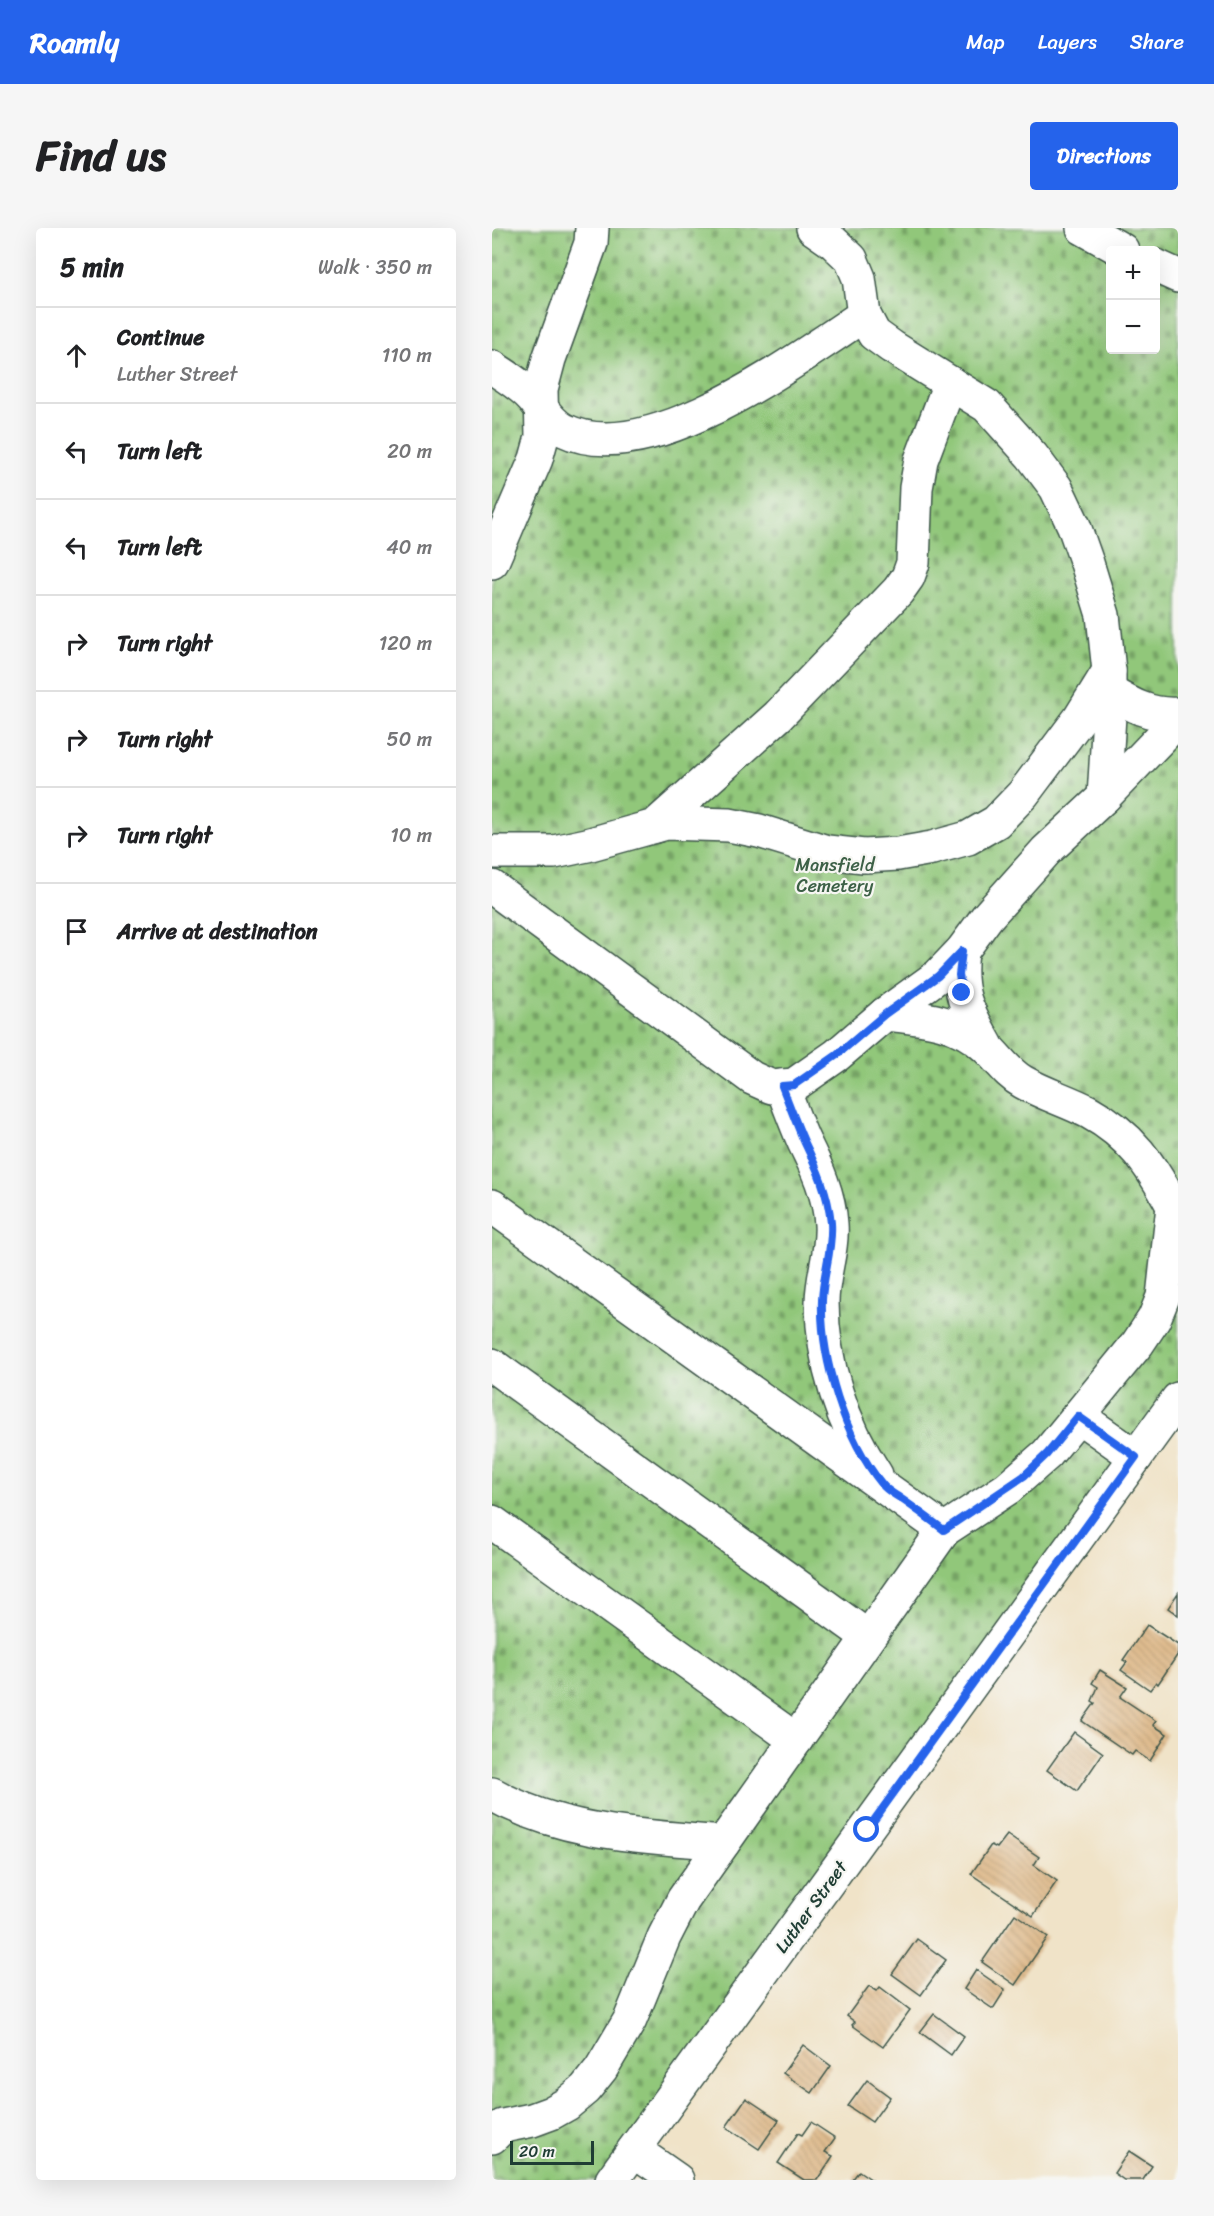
<!DOCTYPE html>
<meta charset="utf-8">
<style>
body{margin:0;font-family:Sriracha,sans-serif;background:#f6f6f6;color:#202124}
.controls{position:absolute;right:18px;top:18px;display:grid;overflow:hidden;border-radius:6px;box-shadow:0 6px 24px #0002}
.controls button{width:54px;height:54px;display:grid;place-items:center;padding:0;border:0;border-bottom:2px solid #e0e0e0;background:#fff;color:#202124;font:30px sans-serif}
.scale{position:absolute;left:18px;bottom:15px;width:84px;box-sizing:border-box;padding-left:6px;border:3px solid #1f3d34;border-top:0;font-size:16px;line-height:21px;white-space:nowrap;color:#1f3d34;-webkit-text-stroke:4px #f6f6f2;paint-order:stroke}
.stop{position:absolute;width:18px;height:18px;margin:-14px;border:4px solid #2563eb;border-radius:50%;background:#fff}
.stop.end{background:#2563eb;border-color:#fff;box-shadow:0 2px 6px #0008}
.list{margin:0;padding:0;list-style:none}
h2{display:flex;justify-content:space-between;align-items:center;height:78px;margin:0;padding:0 24px;font-size:26px}
h2 small{font-size:20px;font-weight:400;color:#757577}
.list li{display:grid;grid-template-columns:39px 1fr auto;gap:18px;align-items:center;box-sizing:border-box;height:96px;padding:0 24px;border-top:2px solid #e0e0e0}
.list b{display:block;font-size:22px;white-space:nowrap}
.list p{margin:0;font-size:20px;white-space:nowrap;color:#757577}
.list em{font-size:20px;font-style:normal;color:#757577}
.icon{flex:none;width:33px;height:33px;fill:none;stroke:currentColor;stroke-width:2;stroke-linecap:round;stroke-linejoin:round}
.map{position:relative;flex:none;width:686px;height:1952px;overflow:hidden;border-radius:6px}
header{display:flex;align-items:center;gap:36px;box-sizing:border-box;height:84px;padding:0 30px;background:#2563eb;color:#fff}
header strong{font-size:28px}
nav{display:flex;gap:33px;margin-inline-start:auto;font-size:21px}
.intro{display:flex;align-items:center;justify-content:space-between;box-sizing:border-box;height:144px;padding:0 36px}
h1{margin:0;font-size:42px}
.button{padding:15px 27px;border-radius:6px;background:#2563eb;color:#fff;font-size:21px;font-weight:700}
main{display:flex;gap:36px;padding:0 36px}
aside{flex:1;background:#fff;border-radius:6px;box-shadow:0 6px 24px #0002}
.map>svg:first-child{display:block}
</style>
<header>
<strong>Roamly</strong>
<nav><a>Map</a><a>Layers</a><a>Share</a></nav>
</header>
<div class="intro"><h1>Find us</h1><a class="button">Directions</a></div>
<main>
<aside>
<h2>5 min<small>Walk · 350 m</small></h2>
<ul class="list">
<li><svg class="icon" aria-label="ahead" viewBox="0 0 24 24"><path d="M12 20V5M6 11l6-6 6 6"/></svg><div><b>Continue</b><p>Luther Street</p></div><em>110 m</em></li>
<li><svg class="icon" aria-label="left" viewBox="0 0 24 24"><path d="M17 20v-9H6M10 6l-5 5 5 5"/></svg><div><b>Turn left</b></div><em>20 m</em></li>
<li><svg class="icon" aria-label="left" viewBox="0 0 24 24"><path d="M17 20v-9H6M10 6l-5 5 5 5"/></svg><div><b>Turn left</b></div><em>40 m</em></li>
<li><svg class="icon" aria-label="right" viewBox="0 0 24 24"><path d="M7 20v-9h11M14 6l5 5-5 5"/></svg><div><b>Turn right</b></div><em>120 m</em></li>
<li><svg class="icon" aria-label="right" viewBox="0 0 24 24"><path d="M7 20v-9h11M14 6l5 5-5 5"/></svg><div><b>Turn right</b></div><em>50 m</em></li>
<li><svg class="icon" aria-label="right" viewBox="0 0 24 24"><path d="M7 20v-9h11M14 6l5 5-5 5"/></svg><div><b>Turn right</b></div><em>10 m</em></li>
<li><svg class="icon" aria-label="arrive" viewBox="0 0 24 24"><path d="M6 21V4h12l-3 4 3 4H6"/></svg><div><b>Arrive at destination</b></div></li>
</ul>
</aside>
<div class="map">
<svg width="686" height="1952" viewBox="0 0 686 1952">
<defs>
<pattern id="cemetery-stones" width="16" height="16" patternUnits="userSpaceOnUse" patternTransform="scale(1.5)"><rect width="16" height="16" fill="#91c77a"/><path d="M2 7V4a2 2 0 0 1 4 0v3zM10 15v-3a2 2 0 0 1 4 0v3z" fill="#76a365"/></pattern>
<pattern id="building-back-hatch" width="6" height="6" patternUnits="userSpaceOnUse" patternTransform="scale(1.5)"><rect width="6" height="6" fill="#dfbc8f"/><path d="M-1 5l2 2M0 0l6 6M5-1l2 2" fill="none" stroke="#bfa27c"/></pattern>
</defs>
<rect width="100%" height="100%" fill="#f6f6f2"/>
<filter id="ink" filterUnits="userSpaceOnUse"><feTurbulence type="fractalNoise" baseFrequency=".0167" numOctaves="2"/><feDisplacementMap in="SourceGraphic" scale="12" xChannelSelector="R" yChannelSelector="G"/><feConvolveMatrix kernelMatrix="1 2 1 2 8 2 1 2 1" color-interpolation-filters="sRGB"/></filter>
<filter id="wash" filterUnits="userSpaceOnUse"><feTurbulence type="fractalNoise" baseFrequency=".008" numOctaves="4" result="noise"/><feDisplacementMap in="SourceGraphic" scale="24" xChannelSelector="R" yChannelSelector="G"/><feGaussianBlur stdDeviation="1.35" result="paint"/><feColorMatrix in="noise" values="0 0 0 0 0 0 0 0 0 0 0 0 0 0 0 0 0 1.4 0 .05"/><feComposite in="paint" operator="in"/></filter>
<g filter="url(#wash)">
<rect width="100%" height="100%" fill="#f0e3c8"/>
<!-- cemetery -->
<path fill="url(#cemetery-stones)" stroke="#588257" stroke-width="1.5" fill-rule="evenodd" d="M 0,0 L 686,0 L 686,1173 L 118,1952 L 0,1952 ZM 618,22 L 664,22 L 664,122 L 618,122 Z"/>
<g id="blocks">
<!-- building -->
<g fill="url(#building-back-hatch)">
<polygon points="686,1365 686,1387 676,1380"/>
<polygon points="655,1397 686,1417 686,1426 666,1456 664,1454 658,1462 629,1442 635,1434 631,1432"/>
<polygon points="608,1442 635,1459 628,1469 664,1493 661,1497 675,1506 658,1533 643,1523 640,1527 590,1493 603,1475 600,1473 606,1459 600,1455"/>
<polygon points="582,1504 611,1525 585,1563 555,1542"/>
<polygon points="515,1607 547,1629 542,1637 565,1653 541,1688 479,1646 499,1617 505,1620"/>
<polygon points="523,1686 556,1709 523,1757 490,1734"/>
<polygon points="425,1711 454,1732 429,1767 400,1746"/>
<polygon points="484,1742 513,1762 501,1781 472,1761"/>
<polygon points="377,1758 385,1763 388,1759 418,1782 391,1819 360,1797 363,1794 355,1788"/>
<polygon points="442,1786 472,1808 459,1827 428,1804"/>
<polygon points="311,1817 339,1838 320,1865 291,1845"/>
<polygon points="375,1852 398,1869 380,1894 356,1878"/>
<polygon points="254,1870 287,1892 267,1921 234,1899"/>
<polygon points="319,1894 343,1910 333,1924 341,1928 325,1952 312,1952 286,1935 306,1905 310,1907"/>
<polygon points="637,1923 660,1938 651,1952 632,1952 622,1945"/>
<polygon points="367,1943 380,1952 360,1952"/>
</g>
</g>
</g>
<g filter="url(#ink)">
<use href="#blocks" fill-opacity="0" stroke="#3e564a" stroke-width="1.5"/>
<g fill="none" stroke-linecap="round" stroke-linejoin="round">
<!-- minor casing -->
<g stroke="#3e564a" stroke-width="36">
<g id="minor">
<polyline points="321,0 341,14 359,31 367,50 372,87 382,106 400,119 495,178 540,228 564,260 582,298 595,335 611,387 617,443 617,488 612,569"/>
<polyline points="591,0 630,22"/>
<polyline points="664,38 686,48"/>
<path d="M 0,139 C 14,148 29,157 40,169 C 50,180 58,195 72,202 C 156,243 303,132 372,87"/>
<polyline points="0,334 44,231 50,209 49,161 57,131 99,15 100,0"/>
<path d="M 616,463 C 639,477 659,488 686,486"/>
<polyline points="163,598 286,488 406,363 416,349 421,335 424,260 429,232 458,155"/>
<polyline points="0,624 62,624 95,617 174,595 237,597 267,603 335,624 372,628 406,626 440,620 476,610 504,594 531,566 588,490 617,443"/>
<polyline points="0,659 260,850 280,859 302,857 345,827 393,786 446,748 470,723 495,689 554,623 612,569 686,492"/>
<path d="M 470,723 C 465,766 475,782 495,818"/>
<path d="M 393,786 C 430,790 466,792 495,820 C 507,831 516,846 531,854 C 552,866 576,873 597,884 C 639,907 659,937 681,978"/>
<path d="M 290,858 C 297,877 304,896 312,914 C 325,940 337,966 339,996 C 341,1022 330,1048 330,1074 C 330,1135 350,1196 384,1247"/>
<polyline points="0,978 452,1302 516,1260 555,1226 646,1115 662,1091 671,1069 681,978 686,972"/>
<polyline points="0,1137 376,1409"/>
<polyline points="586,1188 644,1229"/>
<polyline points="0,1294 304,1512"/>
<path d="M 0,1566 C 71,1606 152,1608 231,1615"/>
<polyline points="0,1909 11,1898 40,1892 59,1885 75,1876 93,1861 109,1841 138,1792 172,1709 191,1672 452,1302"/>
<polyline points="142,1922 185,1952"/>
<polyline points="120,1952 686,1171"/>
</g>
</g>
<!-- minor -->
<use href="#minor" stroke="#fff" stroke-width="33"/>
</g>
</g>
<g fill="none" stroke-linecap="round" stroke-linejoin="round" filter="url(#ink)">
<!-- route -->
<path stroke="#2563eb" stroke-width="8" d="M 375,1602 L 644,1229 L 586,1188 L 555,1226 L 532,1248 L 452,1302 C 437,1291 423,1280 408,1270 C 402,1266 394,1262 390,1256 C 353,1211 328,1130 330,1072 C 331,1046 341,1021 339,995 C 336,965 325,940 312,913 C 304,895 297,876 290,858 L 302,857 L 345,827 L 393,786 L 446,748 L 470,723 L 467,747 L 470,765"/>
</g>
<g text-anchor="middle" stroke-width="4.5" stroke-linejoin="round" paint-order="stroke">
<!-- park labels -->
<g font-size="18" fill="#3c6046" stroke="#f6f6f2">
<text x="343" y="643">Mansfield<tspan x="343" dy="21">Cemetery</tspan></text>
</g>
<!-- street labels -->
<g font-size="18" fill="#1f3d34" stroke="#f6f6f2">
<text transform="translate(319 1679) rotate(-54)" y="6">Luther Street</text>
</g>
</g>
</svg>
<div class="controls">
<button>+</button>
<button>−</button>
</div>
<div class="scale">20 m</div>
<div class="stop" style="left:375px;top:1602px"></div>
<div class="stop end" style="left:470px;top:765px"></div>
</div>
</main>
